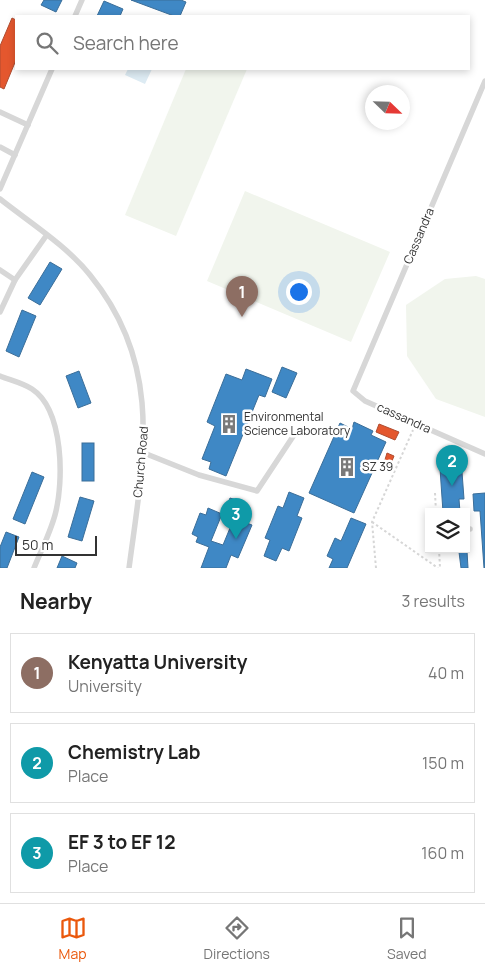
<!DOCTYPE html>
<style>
body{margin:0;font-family:Manrope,sans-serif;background:#f2f2f2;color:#222}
.controls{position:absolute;right:15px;bottom:15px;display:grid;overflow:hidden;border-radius:0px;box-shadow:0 2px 8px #0003}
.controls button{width:45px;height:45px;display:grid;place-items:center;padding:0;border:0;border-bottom:1px solid #e0e0e0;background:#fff;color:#222;font:25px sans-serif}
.compass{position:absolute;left:365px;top:85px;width:45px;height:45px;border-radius:50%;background:#fff;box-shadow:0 2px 8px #0003;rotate:113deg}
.scale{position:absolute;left:15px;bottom:12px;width:82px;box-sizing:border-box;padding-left:5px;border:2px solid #333;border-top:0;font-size:14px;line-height:18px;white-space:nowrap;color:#333;-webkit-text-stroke:4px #fff;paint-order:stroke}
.you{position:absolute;left:298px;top:291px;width:18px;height:18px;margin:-12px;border:4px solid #fff;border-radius:50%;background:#1a73e8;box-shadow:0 0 0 8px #1a73e833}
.badge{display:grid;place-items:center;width:32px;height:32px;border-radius:50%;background:#ea580c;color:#fff;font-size:16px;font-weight:700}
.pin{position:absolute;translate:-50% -41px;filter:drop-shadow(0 1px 2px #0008)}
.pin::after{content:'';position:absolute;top:26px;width:18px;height:15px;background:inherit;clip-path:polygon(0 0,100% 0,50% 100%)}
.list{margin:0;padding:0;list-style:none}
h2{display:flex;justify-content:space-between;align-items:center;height:65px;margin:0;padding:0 20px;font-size:21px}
h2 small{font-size:16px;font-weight:400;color:#767676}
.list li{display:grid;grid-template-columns:32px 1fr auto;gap:15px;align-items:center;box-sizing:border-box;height:80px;margin:0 10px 10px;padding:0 10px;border:1px solid #e0e0e0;border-radius:0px}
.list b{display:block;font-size:19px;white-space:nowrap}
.list p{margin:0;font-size:16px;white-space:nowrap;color:#767676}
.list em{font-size:16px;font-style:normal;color:#767676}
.icon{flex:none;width:28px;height:28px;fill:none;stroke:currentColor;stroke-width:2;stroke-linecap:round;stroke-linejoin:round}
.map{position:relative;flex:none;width:485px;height:568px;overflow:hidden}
.search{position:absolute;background:#fff;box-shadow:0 2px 8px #0003;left:15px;right:15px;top:15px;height:55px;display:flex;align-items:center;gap:12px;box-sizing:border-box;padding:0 18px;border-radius:0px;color:#767676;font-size:19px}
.sheet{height:335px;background:#fff}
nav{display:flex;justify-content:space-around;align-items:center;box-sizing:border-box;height:70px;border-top:1px solid #e0e0e0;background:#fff;font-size:14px;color:#767676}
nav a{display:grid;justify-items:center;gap:2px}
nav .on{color:#ea580c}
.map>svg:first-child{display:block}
</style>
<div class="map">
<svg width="485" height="568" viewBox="0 0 485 568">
<rect width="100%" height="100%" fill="#fff"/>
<!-- green -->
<g fill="#f1f5ed">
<polygon points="186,69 247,69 176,236 125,215"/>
<polygon points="245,191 390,252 351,342 207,281"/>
<polygon points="476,276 485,279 485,417 436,399 407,356 406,305 445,279"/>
</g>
<!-- water -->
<polygon fill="#ddebf3" points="128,69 152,69 145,84 125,75"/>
<!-- shops -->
<g fill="#e4572e" stroke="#af4c30">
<polygon points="12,18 16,20 16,60 4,89 0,87 0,46"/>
<polygon points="379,424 399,432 395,440 376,432"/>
<polygon points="387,453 394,456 390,466 384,463"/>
</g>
<!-- schools -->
<g fill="#3f88c5" stroke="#3b6e99">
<polygon points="44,0 62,0 56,12 41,5"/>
<polygon points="131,0 181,0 186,2 180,16 174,16"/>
<polygon points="104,1 123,9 120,16 97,16"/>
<polygon points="50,262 62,269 40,305 28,298"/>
<polygon points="22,310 36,316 19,357 6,351"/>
<polygon points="282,367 297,373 286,398 272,392"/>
<polygon points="246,369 272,379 265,397 259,395 226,476 209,469 211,462 202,459 215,426 207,422 226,374 242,380"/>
<polygon points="79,371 91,403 78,408 66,376"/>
<polygon points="354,422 373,431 371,435 386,442 354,513 309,493 340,423 352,429"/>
<rect x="82" y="443" width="12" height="38"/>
<polygon points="458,452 459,473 462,472 464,499 459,499 460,512 443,512 439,454"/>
<polygon points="32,472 44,477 25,524 13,519"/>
<polygon points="289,492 304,498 297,516 302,518 289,551 282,548 276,561 264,556 270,540 265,538 278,506 283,508"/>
<polygon points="485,493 485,568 484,568 480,511 474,511 473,494"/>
<polygon points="80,497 94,501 82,541 68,537"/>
<polygon points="230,498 243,502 235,523 222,518"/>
<polygon points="208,508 222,514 211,541 223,545 230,528 235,530 239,520 252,525 238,558 231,555 226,568 201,568 209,547 196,542 198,537 192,534 200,513 206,515"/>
<polygon points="351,518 366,524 347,568 329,568 333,559 327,556 335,538 341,541"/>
<polygon points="6,532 19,537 7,568 0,568 0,547"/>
<polygon points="467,551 468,568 461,568 459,552"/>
<polygon points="62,556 77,563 75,568 57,568"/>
</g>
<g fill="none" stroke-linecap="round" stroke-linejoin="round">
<!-- path -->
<g stroke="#d6d6d6" stroke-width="2" stroke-dasharray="2.5 2.5" stroke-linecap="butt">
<polyline points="435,493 436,512"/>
<polyline points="372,522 438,568"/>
<polyline points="439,549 440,568"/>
<polyline points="376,568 372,522 413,430"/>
</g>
<!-- service -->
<g stroke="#d7d7d7" stroke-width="5.5">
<polyline points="75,16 82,0"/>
<polyline points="485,81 353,391 365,401 485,454"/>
<polyline points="0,112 28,125"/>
<polyline points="0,147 15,155"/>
<polyline points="0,189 52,69"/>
<path d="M 0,199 C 29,222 67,246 90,275 C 165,367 143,461 129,568"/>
<polyline points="0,270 15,280"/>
<polyline points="0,312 15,280 46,236"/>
<path d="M 0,376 C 10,380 23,383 32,389 C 64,410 64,482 55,515 C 50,533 41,551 34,568"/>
<polyline points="144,453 199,475 257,491 294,435"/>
<polyline points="466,529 470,529"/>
</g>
</g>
<!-- icons -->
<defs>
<g id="building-bare" transform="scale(1.5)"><path d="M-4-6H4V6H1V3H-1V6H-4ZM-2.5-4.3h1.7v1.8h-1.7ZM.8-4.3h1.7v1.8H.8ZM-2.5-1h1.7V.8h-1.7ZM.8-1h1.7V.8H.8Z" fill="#7a7a7a" stroke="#fff" stroke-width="2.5" paint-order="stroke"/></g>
</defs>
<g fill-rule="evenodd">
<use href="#building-bare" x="229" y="424"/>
<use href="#building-bare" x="347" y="467"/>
</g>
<g text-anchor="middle" stroke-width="5" stroke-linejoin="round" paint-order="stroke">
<!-- street labels -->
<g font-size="12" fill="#333" stroke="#fff">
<text transform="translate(419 236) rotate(-67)" y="4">Cassandra</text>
<text transform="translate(404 418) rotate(24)" y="4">cassandra</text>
<text transform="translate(141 462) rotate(-85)" y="4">Church Road</text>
</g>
<!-- poi labels -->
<g font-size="12" fill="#333" stroke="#fff" text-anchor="start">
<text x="244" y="421">Environmental<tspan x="244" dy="14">Science Laboratory</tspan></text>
<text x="362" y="471">SZ 39</text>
</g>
</g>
</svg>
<div class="controls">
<button><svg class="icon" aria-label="layers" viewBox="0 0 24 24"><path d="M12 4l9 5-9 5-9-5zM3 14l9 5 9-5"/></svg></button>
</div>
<svg class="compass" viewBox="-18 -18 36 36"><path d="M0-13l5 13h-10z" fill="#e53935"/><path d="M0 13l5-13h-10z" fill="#767676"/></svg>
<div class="scale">50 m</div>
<div class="you"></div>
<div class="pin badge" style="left:242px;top:317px;background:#8d6e63">1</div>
<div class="pin badge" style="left:452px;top:486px;background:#0f9aa8">2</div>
<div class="pin badge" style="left:236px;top:539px;background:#0f9aa8">3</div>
<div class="search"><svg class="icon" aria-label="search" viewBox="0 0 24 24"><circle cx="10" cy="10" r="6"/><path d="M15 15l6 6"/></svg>Search here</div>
</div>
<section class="sheet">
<h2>Nearby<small>3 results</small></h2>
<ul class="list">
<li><span class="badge" style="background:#8d6e63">1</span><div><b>Kenyatta University</b><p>University</p></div><em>40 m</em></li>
<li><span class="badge" style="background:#0f9aa8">2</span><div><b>Chemistry Lab</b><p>Place</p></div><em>150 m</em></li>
<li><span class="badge" style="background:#0f9aa8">3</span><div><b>EF 3 to EF 12</b><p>Place</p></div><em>160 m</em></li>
</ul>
</section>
<nav>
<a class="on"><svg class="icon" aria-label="map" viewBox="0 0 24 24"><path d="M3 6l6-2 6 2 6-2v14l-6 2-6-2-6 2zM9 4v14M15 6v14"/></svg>Map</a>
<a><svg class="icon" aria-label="directions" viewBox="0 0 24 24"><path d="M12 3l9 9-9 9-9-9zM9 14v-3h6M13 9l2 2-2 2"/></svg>Directions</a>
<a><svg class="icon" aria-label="saved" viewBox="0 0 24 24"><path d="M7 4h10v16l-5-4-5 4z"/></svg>Saved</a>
</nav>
